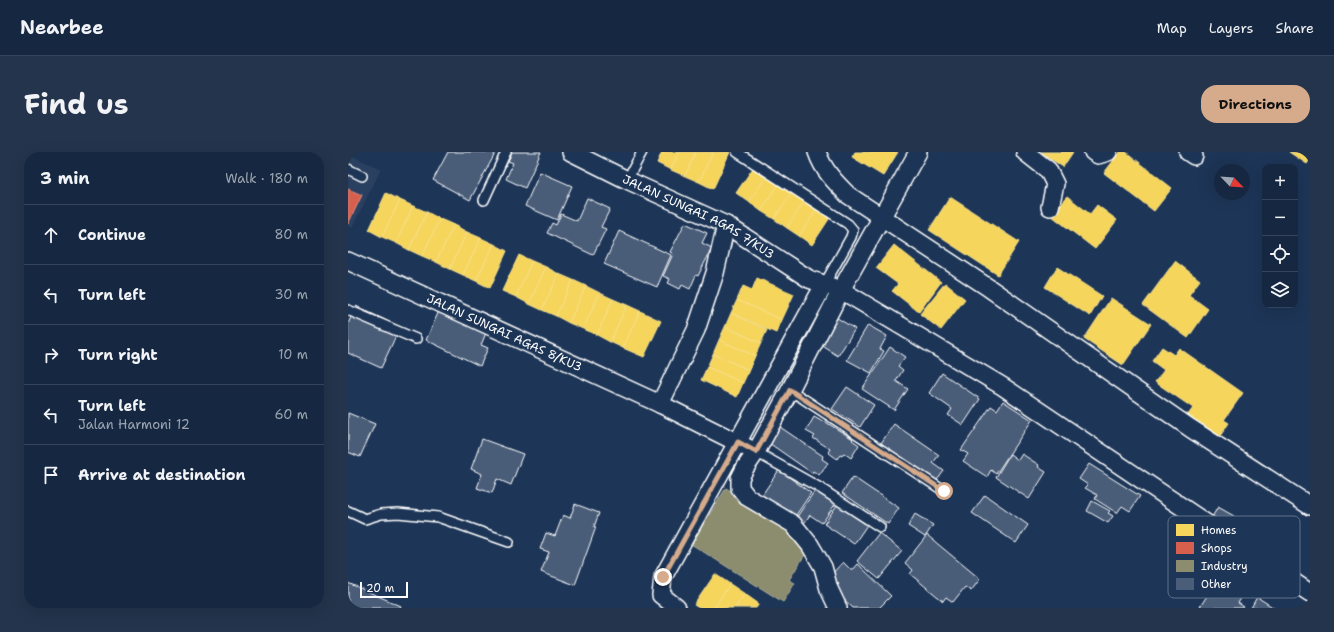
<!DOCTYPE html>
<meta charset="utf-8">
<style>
body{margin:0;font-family:"Shantell Sans",sans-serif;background:#23344c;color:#f1f3f6}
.controls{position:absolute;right:12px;top:12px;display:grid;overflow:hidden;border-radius:8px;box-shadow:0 4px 16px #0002}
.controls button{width:36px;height:36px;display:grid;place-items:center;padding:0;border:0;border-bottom:1px solid #35445a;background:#162841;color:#f1f3f6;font:20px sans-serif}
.compass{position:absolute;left:866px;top:12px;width:36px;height:36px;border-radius:50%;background:#162841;box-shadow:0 4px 16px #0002;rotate:115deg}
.scale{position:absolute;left:12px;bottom:10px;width:48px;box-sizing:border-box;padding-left:4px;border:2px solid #fff;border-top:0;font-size:11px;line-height:14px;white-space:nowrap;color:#fff;-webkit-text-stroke:3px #1d3557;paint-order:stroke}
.stop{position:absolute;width:12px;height:12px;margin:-9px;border:3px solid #d6ab8b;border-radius:50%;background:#fff}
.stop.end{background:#d6ab8b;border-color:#fff;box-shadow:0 1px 4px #0008}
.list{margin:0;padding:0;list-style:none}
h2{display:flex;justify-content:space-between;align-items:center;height:52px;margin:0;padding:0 16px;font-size:17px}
h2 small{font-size:13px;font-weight:400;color:#9ea6b1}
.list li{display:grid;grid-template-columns:26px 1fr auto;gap:12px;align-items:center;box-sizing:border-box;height:60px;padding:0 16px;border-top:1px solid #35445a}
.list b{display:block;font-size:15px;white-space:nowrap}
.list p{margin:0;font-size:13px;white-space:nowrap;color:#9ea6b1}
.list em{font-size:13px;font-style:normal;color:#9ea6b1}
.icon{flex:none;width:22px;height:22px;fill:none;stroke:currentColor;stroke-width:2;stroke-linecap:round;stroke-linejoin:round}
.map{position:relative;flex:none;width:962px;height:456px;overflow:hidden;border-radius:16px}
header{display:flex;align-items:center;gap:24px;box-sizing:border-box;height:56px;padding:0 20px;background:#162841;border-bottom:1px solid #35445a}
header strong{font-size:19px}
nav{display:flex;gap:22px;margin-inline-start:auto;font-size:14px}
.intro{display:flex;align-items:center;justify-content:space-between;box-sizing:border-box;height:96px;padding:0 24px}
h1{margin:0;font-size:28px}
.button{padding:10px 18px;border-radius:16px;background:#d6ab8b;color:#111;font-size:14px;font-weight:700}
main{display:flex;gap:24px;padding:0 24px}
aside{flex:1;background:#162841;border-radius:16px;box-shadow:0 4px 16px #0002}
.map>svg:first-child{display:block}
</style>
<header>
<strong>Nearbee</strong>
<nav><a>Map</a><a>Layers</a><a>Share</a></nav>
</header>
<div class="intro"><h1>Find us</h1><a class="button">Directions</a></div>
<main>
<aside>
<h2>3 min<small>Walk · 180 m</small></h2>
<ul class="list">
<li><svg class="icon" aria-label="ahead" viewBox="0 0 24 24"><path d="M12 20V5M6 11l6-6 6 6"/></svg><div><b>Continue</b></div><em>80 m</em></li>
<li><svg class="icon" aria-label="left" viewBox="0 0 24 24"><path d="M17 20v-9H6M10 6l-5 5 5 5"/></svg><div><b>Turn left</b></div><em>30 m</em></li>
<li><svg class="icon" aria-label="right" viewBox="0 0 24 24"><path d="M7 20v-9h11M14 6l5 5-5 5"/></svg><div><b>Turn right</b></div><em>10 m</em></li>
<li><svg class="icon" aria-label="left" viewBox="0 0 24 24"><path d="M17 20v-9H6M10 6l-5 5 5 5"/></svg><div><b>Turn left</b><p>Jalan Harmoni 12</p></div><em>60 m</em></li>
<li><svg class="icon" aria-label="arrive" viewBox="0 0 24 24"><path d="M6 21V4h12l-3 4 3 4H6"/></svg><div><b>Arrive at destination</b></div></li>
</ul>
</aside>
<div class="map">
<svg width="962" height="456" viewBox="0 0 962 456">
<rect width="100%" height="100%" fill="#1d3557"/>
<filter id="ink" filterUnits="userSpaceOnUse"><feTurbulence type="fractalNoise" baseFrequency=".025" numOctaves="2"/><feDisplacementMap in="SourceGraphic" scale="8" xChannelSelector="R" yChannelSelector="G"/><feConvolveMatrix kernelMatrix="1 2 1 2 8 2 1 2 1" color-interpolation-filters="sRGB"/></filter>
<g filter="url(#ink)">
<!-- built -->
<polygon fill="#2a4161" points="0,2 33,17 4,76 0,74"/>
<!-- homes -->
<g fill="#f6d55c" stroke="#f9e28d">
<polygon points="314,0 331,0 323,18 309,11"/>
<polygon points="331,0 348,0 337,24 323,18"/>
<polygon points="348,0 365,0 351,30 337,24"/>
<polygon points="365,0 382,0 365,37 351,30"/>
<polygon points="507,0 550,0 535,24 504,5"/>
<polygon points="693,0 725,0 715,15"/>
<polygon points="772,0 778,0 824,36 806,59 756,21"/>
<polygon points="941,0 962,0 962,7 959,12"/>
<polygon points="407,13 420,22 401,50 388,41"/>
<polygon points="420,22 432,30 413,59 401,50"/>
<polygon points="432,30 445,39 426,67 413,59"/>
<polygon points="445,39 458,47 439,76 426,67"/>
<polygon points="38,41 52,48 34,85 21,78"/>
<polygon points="719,44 742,62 749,53 769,68 747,97 704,64"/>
<polygon points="602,45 671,90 650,123 581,78"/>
<polygon points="458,47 470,56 451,84 439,76"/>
<polygon points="52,48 65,54 48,91 34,85"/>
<polygon points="65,54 79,60 61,98 48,91"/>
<polygon points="470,56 483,64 464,93 451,84"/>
<polygon points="79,60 92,67 74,104 61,98"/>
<polygon points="92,67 106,73 88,110 74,104"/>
<polygon points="106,73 119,80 102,117 88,110"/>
<polygon points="119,80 133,86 115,123 102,117"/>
<polygon points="133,86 146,92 128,129 115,123"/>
<polygon points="146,92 159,99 142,136 128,129"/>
<polygon points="546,93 593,130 571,160 544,139 550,132 528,116"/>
<polygon points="171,103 184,109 168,145 154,139"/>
<polygon points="184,109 198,115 181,152 168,145"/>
<polygon points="827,109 852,128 841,143 860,157 840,186 795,153"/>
<polygon points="198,115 211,122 194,158 181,152"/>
<polygon points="709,115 754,144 742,164 697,135"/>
<polygon points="211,122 225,128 208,164 194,158"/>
<polygon points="409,126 446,142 434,168 389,148 395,134 404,138"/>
<polygon points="225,128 238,134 221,171 208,164"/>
<polygon points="597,131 617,147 593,178 572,162"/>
<polygon points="238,134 252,141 235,177 221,171"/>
<polygon points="252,141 265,147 249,183 235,177"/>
<polygon points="763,146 803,172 775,213 736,187"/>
<polygon points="265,147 279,153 262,190 249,183"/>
<polygon points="389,148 434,168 428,181 383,161"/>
<polygon points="279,153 292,159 275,196 262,190"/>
<polygon points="292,159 313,169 296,205 275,196"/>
<polygon points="383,161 419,178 413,191 377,175"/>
<polygon points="377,175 413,191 407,204 371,188"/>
<polygon points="371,188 407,204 401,218 365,202"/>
<polygon points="814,195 826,203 831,196 895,241 876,268 881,271 863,297 831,275 845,256 807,230 816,218 804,209"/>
<polygon points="365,202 401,218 395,231 359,215"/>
<polygon points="359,215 395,231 389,245 353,228"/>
<polygon points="367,422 382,432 366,456 351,456 346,453"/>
<polygon points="382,432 397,442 387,456 366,456"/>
<polygon points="397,442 411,452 408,456 387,456"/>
</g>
<!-- shops -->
<polygon fill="#d6604d" stroke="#e29082" points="0,37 14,43 0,72"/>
<!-- industry -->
<polygon fill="#8c8c6e" stroke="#aeae9a" points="378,336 440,375 463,393 441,428 447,431 435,450 343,392"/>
<!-- building -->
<g fill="#4a5d79" stroke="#fff">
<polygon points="100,0 148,0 122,48 85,28"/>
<polygon points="164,0 193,0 177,36 158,27 165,11 160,9"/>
<polygon points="192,20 224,34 209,68 177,54"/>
<polygon points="239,46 262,57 253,75 258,77 245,103 199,81 204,71 208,73 213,62 229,69"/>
<polygon points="337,71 359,81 354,91 364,96 350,124 348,123 342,137 334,133 332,137 320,131 322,127 315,124 325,102 322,100"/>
<polygon points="271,79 323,103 309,135 256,112"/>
<polygon points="8,154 52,175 33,216 0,201 0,172"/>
<polygon points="91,159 138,181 133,193 140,196 132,214 78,188"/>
<polygon points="486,164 507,177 490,204 470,191"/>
<polygon points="520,173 539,184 532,197 536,199 523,221 499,208"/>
<polygon points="542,195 557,205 550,214 555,218 548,229 560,237 546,258 514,237"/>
<polygon points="594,221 632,247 615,273 600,263 604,257 581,241"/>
<polygon points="499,235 526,253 512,275 484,257"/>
<polygon points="655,249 684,268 648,322 643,318 639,325 615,309 620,302 613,298 643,254 649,258"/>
<polygon points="0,261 27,272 12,305 0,300"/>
<polygon points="466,265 475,270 476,269 505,287 504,288 511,293 503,306 496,301 494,304 492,303 489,307 480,300 482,297 465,286 467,284 458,279"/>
<polygon points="546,272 591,303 585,311 596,319 586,332 531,294"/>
<polygon points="429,273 475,304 474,307 480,311 471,323 465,319 464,321 418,289"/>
<polygon points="134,287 175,302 163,333 149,327 144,341 129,336 134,322 123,317"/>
<polygon points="662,302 670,308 674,302 691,313 690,315 698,320 681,347 648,325"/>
<polygon points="741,312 792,344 782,359 774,354 769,361 747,347 749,343 737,336 740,333 731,327"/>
<polygon points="431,318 463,341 446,366 414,343"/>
<polygon points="505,325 551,356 540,372 494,341"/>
<polygon points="468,337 488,351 474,371 462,363 454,374 446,369"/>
<polygon points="637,343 680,373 668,391 624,361"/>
<polygon points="744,349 762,359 760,361 765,364 760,371 739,359"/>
<polygon points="227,352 251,361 246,375 248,375 227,433 193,420 201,400 192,397 198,381 207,384 215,363 222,366"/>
<polygon points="489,353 519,373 506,392 476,372"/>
<polygon points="870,355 886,364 879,374 864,365"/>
<polygon points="567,362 585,373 577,385 560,374"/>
<polygon points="531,381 554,399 531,427 509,409"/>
<polygon points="579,383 632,427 623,439 617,435 605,450 598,445 595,449 562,422 565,418 557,411"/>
<polygon points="495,410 504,419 510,412 543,444 531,456 505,456 486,438 491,432 482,424"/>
<polygon points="0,431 53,454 52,456 0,456"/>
<polygon points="876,433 894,445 890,451 896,455 895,456 851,456 865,435 872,439"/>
<polygon points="909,445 926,456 903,456"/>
</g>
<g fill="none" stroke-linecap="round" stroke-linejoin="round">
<!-- lane casing -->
<g stroke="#fff" stroke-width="12">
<g id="lane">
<polyline points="389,0 500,72 505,78 503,85 476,133"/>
<polyline points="0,17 14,24"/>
<polyline points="279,28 294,0"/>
<polyline points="136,48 158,0"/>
<polyline points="0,158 68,187"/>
<polyline points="442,238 596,339"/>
<polyline points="408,300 472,336 532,375"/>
<polyline points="0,359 17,367 33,362 50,361 90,365 161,390"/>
</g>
</g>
<!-- street casing -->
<g stroke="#fff" stroke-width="20">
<g id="street">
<path id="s1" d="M 223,0 L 279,28 L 378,73 L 461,127 L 493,138 L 570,0"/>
<path d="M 469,0 C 475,18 487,30 500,43 L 641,136 L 842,276 L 962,354"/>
<polyline points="677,0 700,18 707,32 702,55"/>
<polyline points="745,0 750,3 760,0"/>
<polyline points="840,0 846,4"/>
<path id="s2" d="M 0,109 L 312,252 L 408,300"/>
<polyline points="312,252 348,178 367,121 378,73"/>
<polyline points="329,456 313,443 315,425 476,133"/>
<polyline points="490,456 481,437 475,415 462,393 445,372 399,345 392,336 392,326 397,316 408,300 442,238 493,138 654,234 962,441"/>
</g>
</g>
<!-- lane -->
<use href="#lane" stroke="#1d3557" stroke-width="9"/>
<!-- street -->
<use href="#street" stroke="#1d3557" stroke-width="17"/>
</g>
</g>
<g fill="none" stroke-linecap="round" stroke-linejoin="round" filter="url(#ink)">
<!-- route -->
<polyline stroke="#d6ab8b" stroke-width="5" points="315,425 390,290 408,300 442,238 596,339"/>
</g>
<g text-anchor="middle" stroke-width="4" stroke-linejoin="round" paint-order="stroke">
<!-- street labels -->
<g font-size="12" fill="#fff" stroke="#1d3557">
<text dy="4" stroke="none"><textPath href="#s1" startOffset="143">JALAN SUNGAI AGAS 7/KU3</textPath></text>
<text dy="4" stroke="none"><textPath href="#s2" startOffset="172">JALAN SUNGAI AGAS 8/KU3</textPath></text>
</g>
</g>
<!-- legend -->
<rect x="820" y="364" width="132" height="82" rx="6" fill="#1d3557" stroke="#617289" stroke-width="1"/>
<rect x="828" y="372" width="18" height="12" fill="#f6d55c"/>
<rect x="828" y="390" width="18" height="12" fill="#d6604d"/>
<rect x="828" y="408" width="18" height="12" fill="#8c8c6e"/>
<rect x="828" y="426" width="18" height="12" fill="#4a5d79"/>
<g font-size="11" fill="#fff">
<text x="853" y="382">Homes</text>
<text x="853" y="400">Shops</text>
<text x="853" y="418">Industry</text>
<text x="853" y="436">Other</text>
</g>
</svg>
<div class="controls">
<button>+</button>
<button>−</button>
<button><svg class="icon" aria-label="locate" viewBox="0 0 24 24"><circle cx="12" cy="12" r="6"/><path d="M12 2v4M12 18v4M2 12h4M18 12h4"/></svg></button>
<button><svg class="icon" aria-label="layers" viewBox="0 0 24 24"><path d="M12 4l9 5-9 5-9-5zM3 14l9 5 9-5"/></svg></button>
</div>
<svg class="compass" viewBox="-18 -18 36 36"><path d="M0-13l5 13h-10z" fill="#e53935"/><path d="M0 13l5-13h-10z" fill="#9ea6b1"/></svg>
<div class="scale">20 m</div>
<div class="stop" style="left:596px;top:339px"></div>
<div class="stop end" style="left:315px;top:425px"></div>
</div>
</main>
